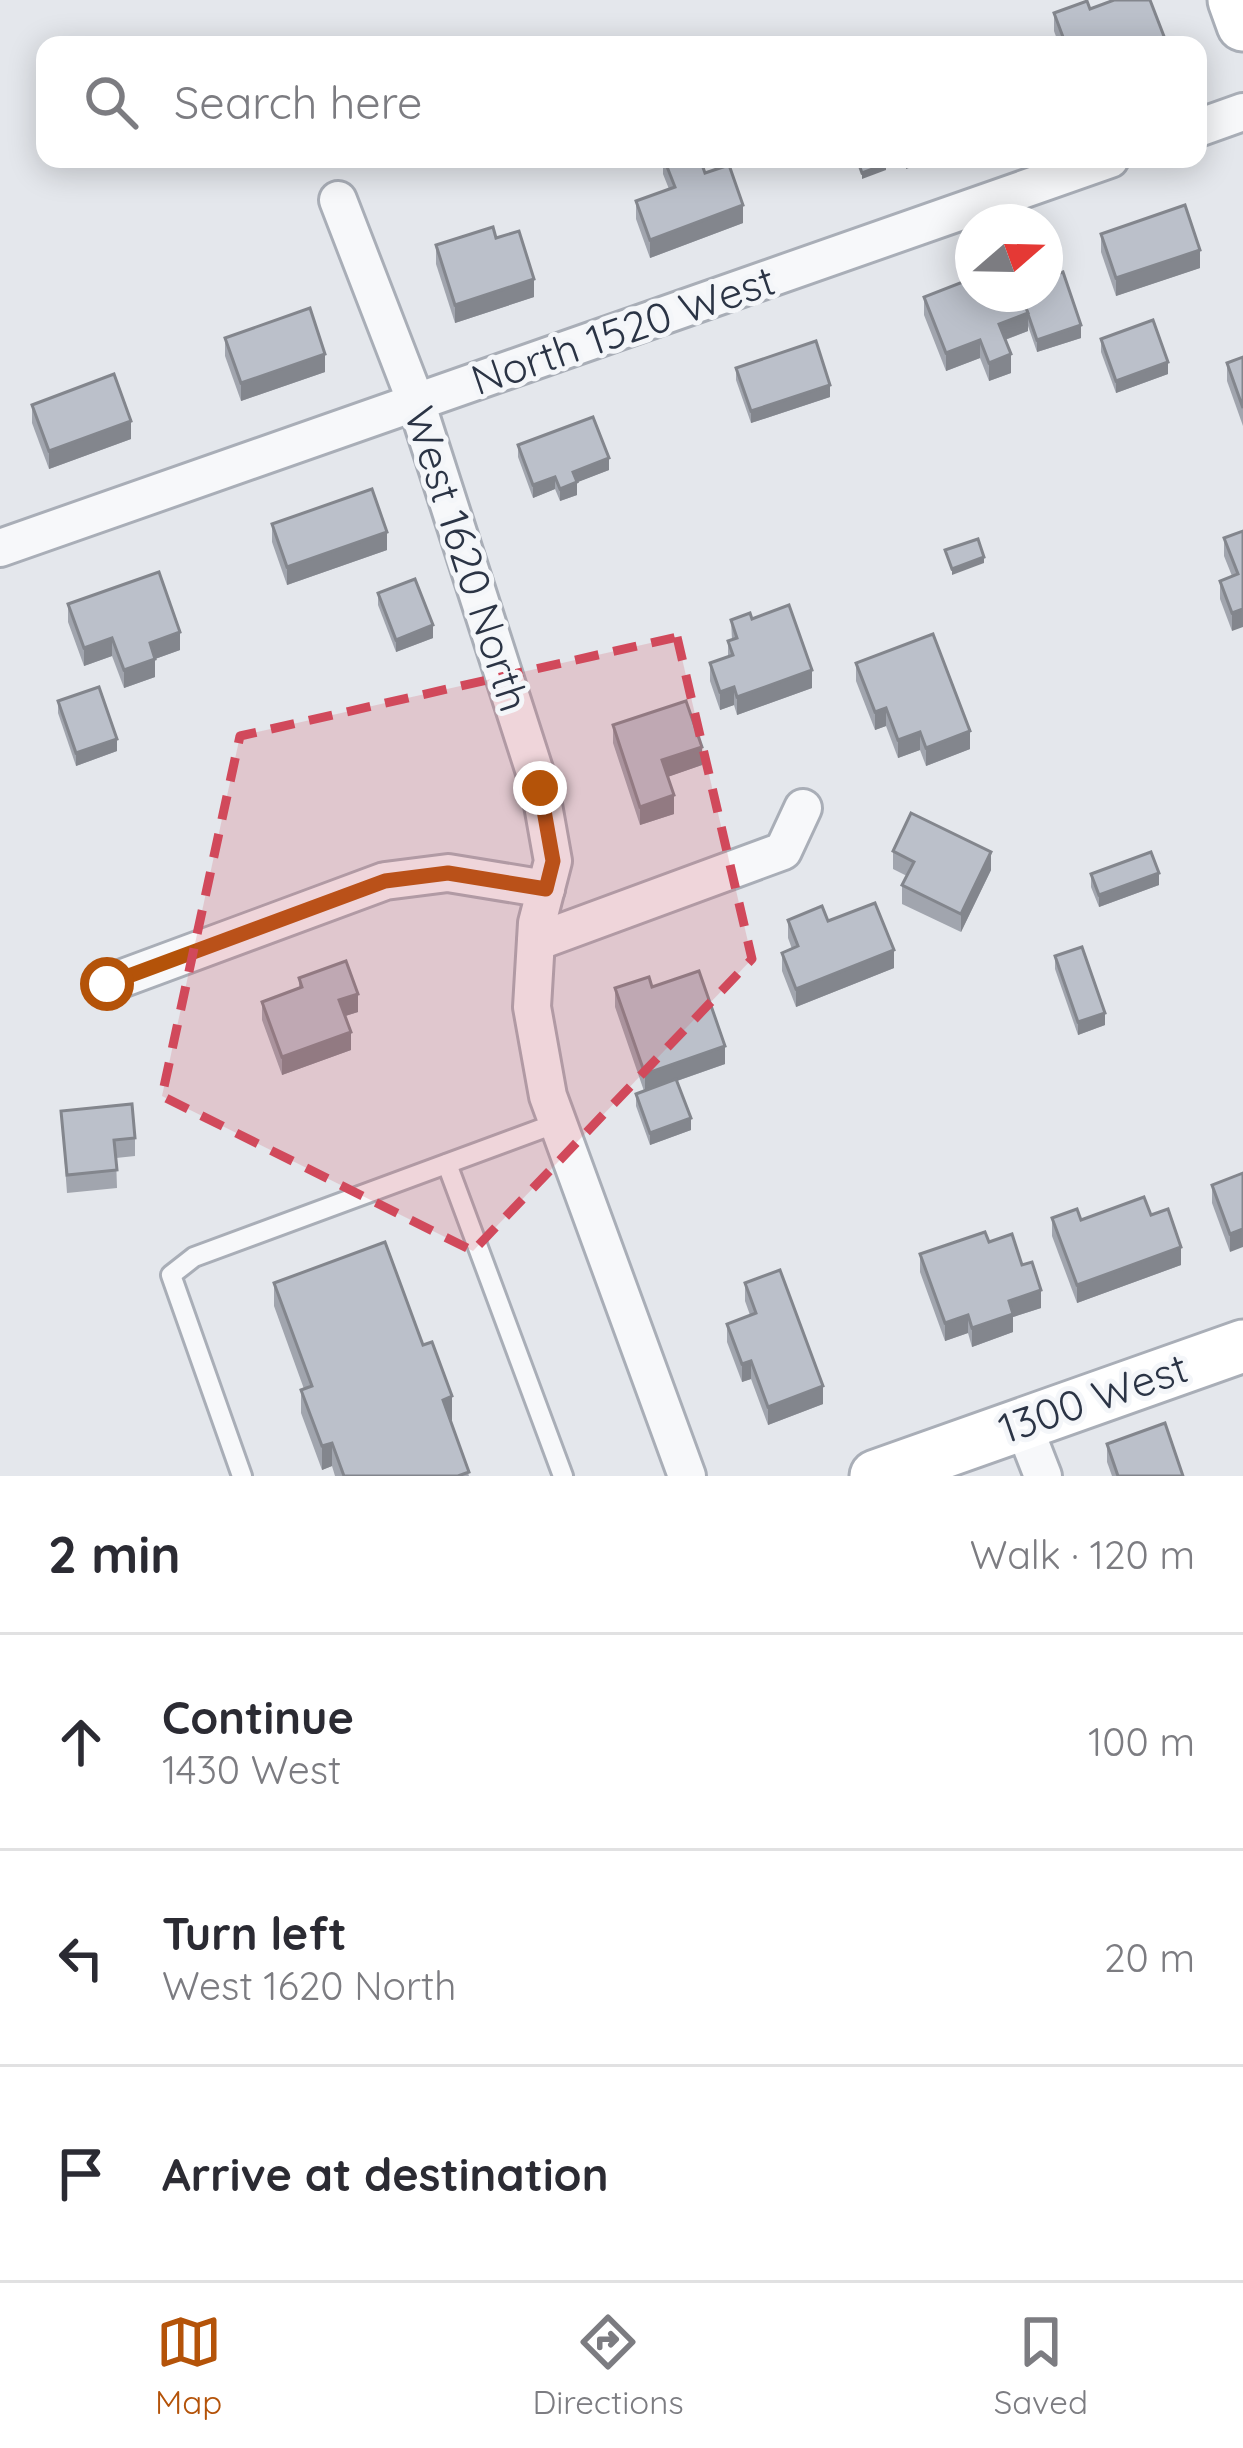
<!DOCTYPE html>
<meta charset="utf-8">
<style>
body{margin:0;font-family:Quicksand,sans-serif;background:#f2f2f3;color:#2b2b33}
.compass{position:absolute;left:955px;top:204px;width:108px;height:108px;border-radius:50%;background:#fff;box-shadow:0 6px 30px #0003;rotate:70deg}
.stop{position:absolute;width:36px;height:36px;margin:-27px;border:9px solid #b45309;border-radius:50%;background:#fff}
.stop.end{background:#b45309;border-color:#fff;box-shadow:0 3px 12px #0008}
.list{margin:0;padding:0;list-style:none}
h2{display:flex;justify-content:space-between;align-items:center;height:156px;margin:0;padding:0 48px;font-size:51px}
h2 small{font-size:39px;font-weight:400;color:#7c7c81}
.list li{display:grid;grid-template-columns:78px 1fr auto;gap:36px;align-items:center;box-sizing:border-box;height:216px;padding:0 48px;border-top:3px solid #e1e1e2}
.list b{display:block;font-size:45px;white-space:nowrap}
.list p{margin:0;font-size:39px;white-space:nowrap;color:#7c7c81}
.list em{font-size:39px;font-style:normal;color:#7c7c81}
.icon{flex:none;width:66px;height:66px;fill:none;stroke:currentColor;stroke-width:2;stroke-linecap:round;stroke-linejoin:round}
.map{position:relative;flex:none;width:1243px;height:1476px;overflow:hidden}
.search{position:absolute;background:#fff;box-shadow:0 6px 30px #0003;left:36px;right:36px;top:36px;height:132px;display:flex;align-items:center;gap:30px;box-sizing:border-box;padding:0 42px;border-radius:24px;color:#7c7c81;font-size:45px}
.sheet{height:804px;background:#fff}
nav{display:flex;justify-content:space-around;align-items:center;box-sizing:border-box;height:168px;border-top:3px solid #e1e1e2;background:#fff;font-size:33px;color:#7c7c81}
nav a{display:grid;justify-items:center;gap:6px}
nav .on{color:#b45309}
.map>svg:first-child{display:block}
</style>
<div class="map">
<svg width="1243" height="1476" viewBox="0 0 1243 1476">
<rect width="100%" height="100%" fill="#e4e7ec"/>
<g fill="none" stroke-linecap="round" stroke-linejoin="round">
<!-- lane casing -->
<g stroke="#a9aeb7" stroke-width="24">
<g id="lane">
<polyline points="447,1164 563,1476"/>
<polyline points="242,1476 171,1275 194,1257 557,1123"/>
</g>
</g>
<!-- street casing -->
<g stroke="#a9aeb7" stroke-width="42">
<g id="street">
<polyline points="1198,128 1243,112"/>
<polyline points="338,200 416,402 540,788 553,861 537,923 532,1007 548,1096 687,1476"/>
<polyline points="0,548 1110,159"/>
<polyline points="536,942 783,851 803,808"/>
<polyline points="107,984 385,881 448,873 546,889"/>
<polyline points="1022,1422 1043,1476"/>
</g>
</g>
<!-- secondary casing -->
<g stroke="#a9aeb7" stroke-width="57">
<g id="secondary">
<polyline points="1234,0 1243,25"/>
<polyline points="876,1476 1243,1346"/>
</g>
</g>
<!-- lane -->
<use href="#lane" stroke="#f7f8fa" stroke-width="18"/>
<!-- street -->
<use href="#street" stroke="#f7f8fa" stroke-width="36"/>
<!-- secondary -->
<use href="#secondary" stroke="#fff" stroke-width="51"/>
</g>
<!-- wall -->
<g fill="#a1a5ae">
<polygon points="1090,9 1165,45 1059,45 1054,31 1054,13"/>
<polygon points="663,159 700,159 705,173 743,223 650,258 636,219 636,201 669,189 663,174"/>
<polygon points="1101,234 1200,268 1116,296 1101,252"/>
<polygon points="496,238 534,297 455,323 436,264 436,245"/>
<polygon points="973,278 1081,338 1037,352 1028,326 1028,331 1005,340 1011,373 989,381 980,358 946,371 924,315 924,297"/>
<polygon points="225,338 325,372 241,401 225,356"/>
<polygon points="1101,339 1168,374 1116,393 1101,352"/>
<polygon points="1243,357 1243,426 1227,381 1227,363"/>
<polygon points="736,368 830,397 751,423 736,380"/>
<polygon points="32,405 131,439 49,469 32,423"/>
<polygon points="518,445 609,470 577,482 577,495 560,501 555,489 533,498 518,457"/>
<polygon points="272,524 387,550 287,585 272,542"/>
<polygon points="1243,531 1232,631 1220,599 1220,581 1232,576 1224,556 1224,538"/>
<polygon points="378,593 433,638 396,652 378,605"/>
<polygon points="68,604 180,650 155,659 155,677 124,688 112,656 84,666 68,622"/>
<polygon points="752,619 812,688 737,715 734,705 720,710 710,681 710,663 728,656 728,641 732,640 731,620"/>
<polygon points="856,663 970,749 926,766 920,750 898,758 886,726 875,730 856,681"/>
<polygon points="58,701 117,751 76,766 58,713"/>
<polygon points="613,725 702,765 667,777 674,814 640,825 613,743"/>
<polygon points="893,851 991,870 961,932 902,904 902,885 907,876 893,869"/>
<polygon points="1091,874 1159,885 1099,907 1091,887"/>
<polygon points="788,920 828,921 894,968 796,1007 782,971 782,953 792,949 788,938"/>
<polygon points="1055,956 1105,1025 1078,1035 1055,969"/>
<polygon points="299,978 358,1012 345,1016 351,1050 282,1075 262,1020 262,1002 299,988"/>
<polygon points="652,987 725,1064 677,1081 691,1130 650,1145 636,1106 636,1094 644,1091 615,1007 615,988"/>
<polygon points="61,1111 135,1138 135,1156 116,1158 117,1188 67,1193"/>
<polygon points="1243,1173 1230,1252 1212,1203 1212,1185"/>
<polygon points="1052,1218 1081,1220 1181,1265 1077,1303 1052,1236"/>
<polygon points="989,1242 1041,1308 1013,1317 1013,1332 972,1347 968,1333 945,1341 920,1272 920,1254"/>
<polygon points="274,1283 423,1345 452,1420 451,1420 469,1476 335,1476 332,1466 322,1470 301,1413 301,1390 304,1389 274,1306"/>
<polygon points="745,1283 823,1404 768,1425 751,1379 742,1382 727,1342 727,1324 750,1315 745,1301"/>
<polygon points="1107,1444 1183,1476 1112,1476 1107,1462"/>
</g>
<!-- shaded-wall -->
<g fill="#83868d">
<polygon points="906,159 934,159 906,169"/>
<polygon points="886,164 886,170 862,179 862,173"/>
<polygon points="743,205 743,223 650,258 650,240"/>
<polygon points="1200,250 1200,268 1116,296 1116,278"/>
<polygon points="534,279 534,297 455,323 455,305"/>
<polygon points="1028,313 1028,331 999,342 999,324"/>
<polygon points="1081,325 1081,338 1037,352 1037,340"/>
<polygon points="980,340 980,358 946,371 946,353"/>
<polygon points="325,354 325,372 241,401 241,383"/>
<polygon points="1011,354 1011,373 989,381 989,363"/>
<polygon points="1168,362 1168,374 1116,393 1116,381"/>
<polygon points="830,385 830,397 751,423 751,411"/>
<polygon points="131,421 131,439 49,469 49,451"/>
<polygon points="609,458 609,470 573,484 573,472"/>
<polygon points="555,477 555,489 533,498 533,485"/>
<polygon points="577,482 577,495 560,501 560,489"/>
<polygon points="387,532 387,550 287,585 287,567"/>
<polygon points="984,557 984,563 952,575 952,569"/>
<polygon points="1243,609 1243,627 1232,631 1232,613"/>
<polygon points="433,625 433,638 396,652 396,640"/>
<polygon points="180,632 180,650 155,659 155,677 124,688 124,670 150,643"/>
<polygon points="112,638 112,656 84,666 84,648"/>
<polygon points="812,670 812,688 737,715 737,697"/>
<polygon points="734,687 734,705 720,710 720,692"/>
<polygon points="886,708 886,726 875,730 875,712"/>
<polygon points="970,731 970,749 926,766 926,748"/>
<polygon points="920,732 920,750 898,758 898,740"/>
<polygon points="117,739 117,751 76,766 76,753"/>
<polygon points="702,747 702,765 662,779 662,760"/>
<polygon points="674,795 674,814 640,825 640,807"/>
<polygon points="991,852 991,870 961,932 961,914"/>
<polygon points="1159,873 1159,885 1099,907 1099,895"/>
<polygon points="894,950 894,968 796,1007 796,989"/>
<polygon points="358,994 358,1012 339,1018 339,1000"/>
<polygon points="1105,1013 1105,1025 1078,1035 1078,1022"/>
<polygon points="351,1032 351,1050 282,1075 282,1057"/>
<polygon points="725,1046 725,1064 645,1092 645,1074"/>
<polygon points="691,1118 691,1130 650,1145 650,1133"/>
<polygon points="1243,1229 1243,1247 1230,1252 1230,1234"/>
<polygon points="1181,1247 1181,1265 1077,1303 1077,1285"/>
<polygon points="1041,1290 1041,1308 1013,1317 1013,1332 972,1347 972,1328 1009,1301"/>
<polygon points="968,1315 968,1333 945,1341 945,1323"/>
<polygon points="751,1361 751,1379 742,1382 742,1364"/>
<polygon points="823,1386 823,1404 768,1425 768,1407"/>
<polygon points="452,1396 452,1420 443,1423 443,1400"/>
<polygon points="332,1443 332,1466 322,1470 322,1446"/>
</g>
<!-- building -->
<g fill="#bbc0ca" stroke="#83868d" stroke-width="3">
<polygon points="1114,0 1150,0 1165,39 1150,45 1066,45 1054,13 1087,1 1090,9"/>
<polygon points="664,159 700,159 705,173 729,165 743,205 650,240 636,201 675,187"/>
<polygon points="857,159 885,159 886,164 862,173"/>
<polygon points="1185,205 1200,250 1116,278 1101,234"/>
<polygon points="493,227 496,238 519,231 534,279 455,305 436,245"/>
<polygon points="1063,272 1081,325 1037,340 1021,294 1045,294 1045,278"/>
<polygon points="973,278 973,294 1020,294 1028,313 999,324 1011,354 989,363 980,340 946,353 924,297"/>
<polygon points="310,308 325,354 241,383 225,338"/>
<polygon points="1153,320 1168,362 1116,381 1101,339"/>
<polygon points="816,341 830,385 751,411 736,368"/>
<polygon points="1243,357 1243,408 1227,363"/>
<polygon points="114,374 131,421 49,451 32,405"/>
<polygon points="593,417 609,458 573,472 577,482 560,489 555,477 533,485 518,445"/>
<polygon points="372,489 387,532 287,567 272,524"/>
<polygon points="1243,531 1243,609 1232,613 1220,581 1238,574 1224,538"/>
<polygon points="978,539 984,557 952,569 945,550"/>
<polygon points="159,572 180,632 150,643 155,659 124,670 112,638 84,648 68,604"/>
<polygon points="415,579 433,625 396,640 378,593"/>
<polygon points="789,605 812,670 737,697 734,687 720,692 710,663 733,655 728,641 737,638 731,620 750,613 752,619"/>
<polygon points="933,634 970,731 926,748 920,732 898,740 886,708 875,712 856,663"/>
<polygon points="99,687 117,739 76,753 58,701"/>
<polygon points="686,701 702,747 662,760 674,795 640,807 613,725"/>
<polygon points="911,813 991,852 961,914 902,885 914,862 893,851"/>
<polygon points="1151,852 1159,873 1099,895 1091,874"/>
<polygon points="875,903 894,950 796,989 782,953 798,946 788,920 822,906 828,921"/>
<polygon points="1082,947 1105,1013 1078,1022 1055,956"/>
<polygon points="346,961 358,994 339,1000 351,1032 282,1057 262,1002 302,987 299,978"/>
<polygon points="699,971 725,1046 645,1074 615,988 649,977 652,987"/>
<polygon points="676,1079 691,1118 650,1133 636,1094"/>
<polygon points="132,1104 135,1138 114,1140 117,1170 67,1175 61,1111"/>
<polygon points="1243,1173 1243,1229 1230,1234 1212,1185"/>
<polygon points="1144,1197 1151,1215 1168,1209 1181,1247 1077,1285 1052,1218 1077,1209 1081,1220"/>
<polygon points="985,1232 989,1242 1012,1234 1022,1265 1032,1262 1041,1290 1009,1301 1013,1314 972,1328 968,1315 945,1323 920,1254"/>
<polygon points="385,1242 423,1345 432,1342 452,1396 443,1400 469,1472 458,1476 344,1476 332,1443 322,1446 301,1390 312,1386 274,1283"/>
<polygon points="780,1270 823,1386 768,1407 751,1361 742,1364 727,1324 756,1313 745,1283"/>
<polygon points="1165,1423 1183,1476 1118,1476 1107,1444"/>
</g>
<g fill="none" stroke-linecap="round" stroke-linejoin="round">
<!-- route -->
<polyline stroke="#b45309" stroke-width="15" points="107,984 385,881 448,873 546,889 553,861 540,788"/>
</g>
<!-- marked area -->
<path fill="#d1495b" fill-opacity="0.2" stroke="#d1495b" stroke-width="9" stroke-dasharray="24 15" stroke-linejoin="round" d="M 677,637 L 752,959 L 473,1251 L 162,1096 L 240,736 Z"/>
<g text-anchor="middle" stroke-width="10" stroke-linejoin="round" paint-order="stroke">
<!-- street labels -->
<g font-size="42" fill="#2b3445" stroke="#f4f6f9">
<text transform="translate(623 330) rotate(-19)" y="15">North 1520 West</text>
<text transform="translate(467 559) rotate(72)" y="15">West 1620 North</text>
<text transform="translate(1093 1398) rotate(-19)" y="15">1300 West</text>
</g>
</g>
</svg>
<svg class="compass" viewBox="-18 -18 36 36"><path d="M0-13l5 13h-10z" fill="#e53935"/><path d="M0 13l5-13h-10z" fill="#7c7c81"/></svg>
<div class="stop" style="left:107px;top:984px"></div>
<div class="stop end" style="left:540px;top:788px"></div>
<div class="search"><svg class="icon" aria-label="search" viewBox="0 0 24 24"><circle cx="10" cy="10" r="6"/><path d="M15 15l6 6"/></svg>Search here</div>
</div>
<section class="sheet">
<h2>2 min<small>Walk · 120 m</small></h2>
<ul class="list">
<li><svg class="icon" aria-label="ahead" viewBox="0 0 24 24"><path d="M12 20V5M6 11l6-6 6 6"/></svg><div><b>Continue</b><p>1430 West</p></div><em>100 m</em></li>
<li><svg class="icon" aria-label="left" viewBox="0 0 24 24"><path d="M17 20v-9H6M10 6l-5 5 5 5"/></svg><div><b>Turn left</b><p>West 1620 North</p></div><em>20 m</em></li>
<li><svg class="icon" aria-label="arrive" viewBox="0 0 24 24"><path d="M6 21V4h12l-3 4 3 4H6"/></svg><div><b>Arrive at destination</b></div></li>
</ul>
</section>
<nav>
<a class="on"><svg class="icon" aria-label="map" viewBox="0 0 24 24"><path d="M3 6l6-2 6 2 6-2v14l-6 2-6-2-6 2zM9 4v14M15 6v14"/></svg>Map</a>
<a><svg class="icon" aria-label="directions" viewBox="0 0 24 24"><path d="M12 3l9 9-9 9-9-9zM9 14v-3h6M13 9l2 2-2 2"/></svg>Directions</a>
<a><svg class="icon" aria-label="saved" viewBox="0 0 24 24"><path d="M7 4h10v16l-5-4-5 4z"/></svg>Saved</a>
</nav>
